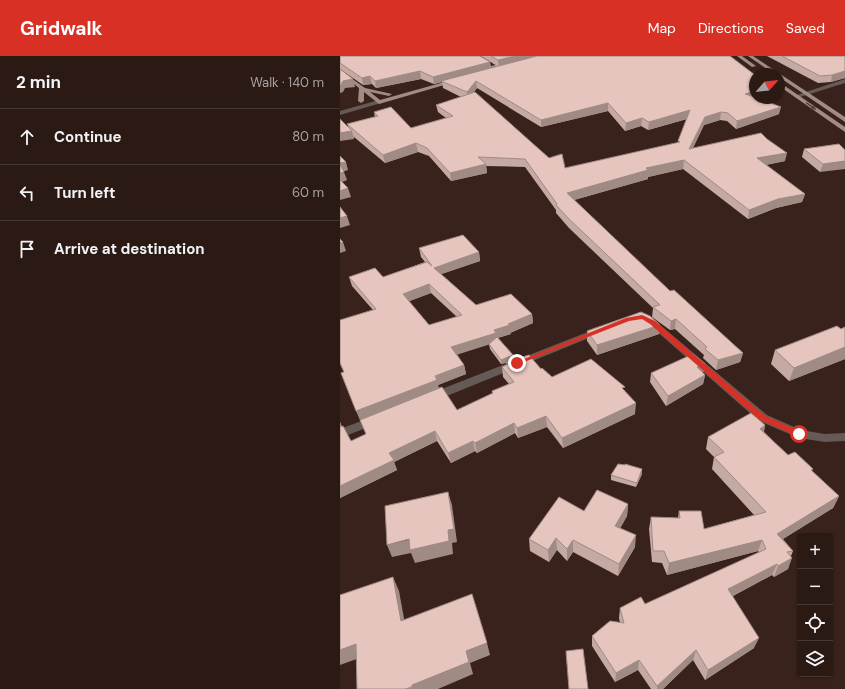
<!DOCTYPE html>
<meta charset="utf-8">
<style>
body{margin:0;font-family:"DM Sans",sans-serif;background:#372722;color:#f1f3f6}
.controls{position:absolute;right:12px;bottom:12px;display:grid;overflow:hidden;border-radius:4px;box-shadow:0 1px 3px #0004}
.controls button{width:36px;height:36px;display:grid;place-items:center;padding:0;border:0;border-bottom:1px solid #473834;background:#2b1a14;color:#f1f3f6;font:20px sans-serif}
.compass{position:absolute;left:409px;top:12px;width:36px;height:36px;border-radius:50%;background:#2b1a14;box-shadow:0 1px 3px #0004;rotate:63deg}
.stop{position:absolute;width:12px;height:12px;margin:-9px;border:3px solid #d93025;border-radius:50%;background:#fff}
.stop.end{background:#d93025;border-color:#fff;box-shadow:0 1px 4px #0008}
.list{margin:0;padding:0;list-style:none}
h2{display:flex;justify-content:space-between;align-items:center;height:52px;margin:0;padding:0 16px;font-size:17px}
h2 small{font-size:13px;font-weight:400;color:#a6a1a0}
.list li{display:grid;grid-template-columns:26px 1fr auto;gap:12px;align-items:center;box-sizing:border-box;height:56px;padding:0 16px;border-top:1px solid #473834}
.list b{display:block;font-size:15px;white-space:nowrap}
.list em{font-size:13px;font-style:normal;color:#a6a1a0}
.icon{flex:none;width:22px;height:22px;fill:none;stroke:currentColor;stroke-width:2;stroke-linecap:round;stroke-linejoin:round}
.map{position:relative;flex:none;width:505px;height:633px;overflow:hidden}
header{display:flex;align-items:center;gap:24px;box-sizing:border-box;height:56px;padding:0 20px;background:#d93025;color:#fff}
header strong{font-size:19px}
nav{display:flex;gap:22px;margin-inline-start:auto;font-size:14px}
main{display:flex}
aside{flex:1;background:#2b1a14}
.map>svg:first-child{display:block}
</style>
<header>
<strong>Gridwalk</strong>
<nav><a>Map</a><a>Directions</a><a>Saved</a></nav>
</header>
<main>
<aside>
<h2>2 min<small>Walk · 140 m</small></h2>
<ul class="list">
<li><svg class="icon" aria-label="ahead" viewBox="0 0 24 24"><path d="M12 20V5M6 11l6-6 6 6"/></svg><div><b>Continue</b></div><em>80 m</em></li>
<li><svg class="icon" aria-label="left" viewBox="0 0 24 24"><path d="M17 20v-9H6M10 6l-5 5 5 5"/></svg><div><b>Turn left</b></div><em>60 m</em></li>
<li><svg class="icon" aria-label="arrive" viewBox="0 0 24 24"><path d="M6 21V4h12l-3 4 3 4H6"/></svg><div><b>Arrive at destination</b></div></li>
</ul>
</aside>
<div class="map">
<svg width="505" height="633" viewBox="0 0 505 633">
<rect width="100%" height="100%" fill="#39221b"/>
<g fill="none" stroke-linecap="round" stroke-linejoin="round">
<!-- minor -->
<g fill="#665a56" fill-rule="evenodd">
<polygon points="505,23 505,27 457,42 454,40"/>
<polygon points="39,44 41,45 41,47 0,59 0,55"/>
<polygon points="309,261 312,262 427,359 461,374 485,378 505,377 505,385 485,386 459,382 419,365 306,266 304,264 306,262"/>
<polygon points="258,272 263,275 261,277 97,344 89,344 88,341 89,338"/>
<polygon points="35,360 39,361 40,364 39,367 0,382 0,373"/>
</g>
<!-- major -->
<g fill="#a38a83" fill-rule="evenodd">
<polygon points="189,0 197,0 138,15 136,14"/>
<polygon points="397,0 402,0 416,10 412,11"/>
<polygon points="408,0 413,0 505,61 505,66 439,21 439,18 434,18"/>
<polygon points="0,14 25,32 52,38 49,40 30,36 40,44 115,23 118,25 39,48 24,36 24,45 21,47 18,45 19,32 0,17"/>
<polygon points="439,26 505,71 505,76 439,30"/>
</g>
</g>
<!-- wall -->
<g fill="#c5a9a3" fill-rule="evenodd">
<path d="M 0,0 L 150,6 L 151,12 L 157,10 L 141,0 L 390,0 L 415,42 L 439,58 L 396,73 L 387,65 L 380,64 L 364,69 L 353,92 L 445,105 L 426,109 L 465,138 L 462,146 L 436,152 L 408,163 L 343,113 L 308,121 L 308,123 L 234,144 L 330,235 L 403,297 L 400,306 L 376,314 L 363,302 L 364,299 L 335,273 L 330,274 L 312,261 L 313,252 L 229,172 L 216,157 L 216,154 L 185,111 L 146,110 L 147,117 L 111,125 L 89,100 L 78,96 L 45,107 L 14,81 L 14,83 L 7,68 L 35,61 L 34,56 L 71,72 L 106,62 L 98,56 L 96,49 L 121,41 L 103,32 L 102,26 L 94,28 L 81,23 L 36,32 L 32,28 L 23,29 L 0,13 ZM 137,32 L 201,71 L 268,55 L 285,75 L 301,70 L 308,74 L 347,63 L 338,87 L 225,112 L 209,102 L 133,37 Z"/>
<polygon points="427,0 505,0 505,22 491,26 478,27"/>
<polygon points="499,88 480,116 462,101 464,93"/>
<path d="M 79,192 L 139,196 L 140,205 L 101,218 L 136,249 L 192,258 L 193,267 L 170,277 L 171,278 L 158,282 L 173,299 L 174,304 L 170,305 L 201,313 L 212,321 L 285,335 L 295,358 L 223,392 L 207,371 L 178,382 L 175,377 L 137,397 L 135,395 L 111,407 L 97,385 L 54,406 L 57,414 L 0,442 L 0,366 L 2,371 L 11,385 L 26,378 L 1,317 L 3,316 L 33,254 L 12,230 L 9,221 L 43,221 L 85,206 L 81,201 ZM 91,237 L 117,261 L 89,269 L 69,245 ZM 149,288 L 150,293 L 161,308 L 166,307 L 167,309 L 162,311 L 163,321 L 169,328 L 152,335 L 152,338 L 117,354 L 99,333 L 98,329 L 126,318 L 124,309 L 117,298 Z"/>
<polygon points="320,269 319,278 257,299 247,285 247,275"/>
<polygon points="505,271 505,303 449,325 431,308 435,294 501,273"/>
<polygon points="365,308 363,317 365,319 363,328 326,350 310,326 311,317"/>
<polygon points="425,369 424,376 448,399 473,413 472,415 499,440 493,452 443,483 453,495 451,500 448,513 434,521 432,519 393,540 414,592 365,624 353,604 323,633 311,633 298,614 275,626 252,590 252,580 280,567 279,562 280,552 305,548 419,497 418,495 327,519 322,507 312,506 309,473 311,461 338,462 339,455 364,473 414,459 372,413 374,401 366,393 368,381"/>
<polygon points="302,413 302,418 296,431 271,424 271,419"/>
<polygon points="288,448 287,460 280,472 295,491 278,520 233,496 227,505 217,494 209,506 190,495 189,483 244,455"/>
</g>
<!-- shaded-wall -->
<g fill="#a08a84">
<polygon points="176,0 203,0 159,12 158,4"/>
<polygon points="150,6 151,14 101,25 102,26 94,28 93,21"/>
<polygon points="80,15 81,23 36,32 35,25"/>
<polygon points="505,15 505,22 491,26 492,19"/>
<polygon points="30,20 32,28 23,29 22,22"/>
<polygon points="13,23 15,31 5,32 3,36 0,37 0,29 3,25"/>
<polygon points="136,25 137,32 128,44 127,36"/>
<polygon points="415,35 415,42 405,38"/>
<polygon points="268,47 268,55 201,71 201,64"/>
<polygon points="441,51 439,58 396,73 397,65"/>
<polygon points="350,54 350,62 308,74 309,66"/>
<polygon points="381,56 380,64 364,69 348,101 349,93 365,61"/>
<polygon points="302,62 301,70 285,75 286,67"/>
<polygon points="12,75 14,83 0,85 0,77"/>
<polygon points="76,87 78,96 45,107 43,99"/>
<polygon points="447,97 445,105 415,111 417,102"/>
<polygon points="344,104 343,113 308,121 308,123 227,146 227,137 306,112"/>
<polygon points="505,105 505,113 480,116 483,108"/>
<polygon points="6,106 8,114 2,116 0,107"/>
<polygon points="146,108 147,117 111,125 110,117"/>
<polygon points="4,116 7,124 0,127 0,117"/>
<polygon points="8,132 11,141 0,144 0,135"/>
<polygon points="465,138 462,146 436,152 408,163 409,154 438,143"/>
<polygon points="7,160 10,169 0,172 0,162"/>
<polygon points="3,186 6,195 0,197 0,187"/>
<polygon points="139,196 140,205 96,220 94,212"/>
<polygon points="89,228 91,237 65,247 63,238"/>
<polygon points="192,258 193,267 170,277 171,278 157,282 157,286 113,300 111,291 154,274"/>
<polygon points="336,263 335,273 330,274 331,265"/>
<polygon points="320,269 319,278 257,299 257,289"/>
<polygon points="505,291 505,303 449,325 454,312"/>
<polygon points="403,297 400,306 376,314 378,304"/>
<polygon points="173,299 174,304 161,308 161,304"/>
<polygon points="365,308 363,317 357,311"/>
<polygon points="124,309 126,318 98,329 99,333 20,364 16,355 95,320"/>
<polygon points="365,319 363,328 326,350 328,340"/>
<polygon points="296,347 295,358 223,392 222,382"/>
<polygon points="206,360 207,371 178,382 177,372"/>
<polygon points="0,366 2,371 0,372"/>
<polygon points="174,367 175,377 137,397 135,387"/>
<polygon points="425,369 422,382 420,373"/>
<polygon points="95,375 97,385 54,406 57,414 0,442 0,430 49,397"/>
<polygon points="133,385 135,395 111,407 108,397"/>
<polygon points="302,413 302,418 296,431 297,427"/>
<polygon points="108,436 112,449 117,486 112,487 113,498 75,507 71,497 52,501 47,489 108,474"/>
<polygon points="499,440 493,452 433,489 437,478"/>
<polygon points="288,448 287,460 275,482 275,470"/>
<polygon points="296,479 295,491 278,520 279,508"/>
<polygon points="216,482 217,494 209,506 208,494"/>
<polygon points="233,484 233,496 227,505 227,493"/>
<polygon points="422,484 418,495 327,519 329,507"/>
<polygon points="452,502 448,513 434,521 438,510"/>
<polygon points="437,508 432,519 385,544 388,533"/>
<polygon points="53,521 59,535 67,579 61,565"/>
<polygon points="419,582 414,592 365,624 368,614"/>
<polygon points="147,587 150,599 130,607 133,618 98,633 65,633 126,595"/>
<polygon points="16,588 25,600 0,609 0,594"/>
<polygon points="356,594 353,604 323,633 317,633 317,630"/>
<polygon points="299,604 298,614 275,626 276,617"/>
</g>
<!-- building -->
<g fill="#e5c5bd" stroke="#a08a84" fill-rule="evenodd">
<polygon points="0,0 140,0 150,6 93,21 80,15 35,25 30,20 22,22 0,7"/>
<polygon points="151,0 176,0 158,4"/>
<polygon points="197,0 390,0 415,19 415,35 405,38 415,41 415,42 417,42 441,51 397,65 388,57 381,56 365,61 349,93 421,77 427,83 447,97 417,102 465,138 438,143 409,154 344,104 306,112 308,114 227,137 330,235 334,234 403,297 378,304 365,293 367,291 336,263 331,265 313,251 320,249 229,163 216,149 217,148 185,103 138,101 146,108 110,117 87,92 76,87 43,99 7,68 38,60 34,56 51,51 71,72 113,60 96,49 135,36 209,102 222,98 225,112 340,86 338,85 350,54 309,66 302,62 286,67 268,47 201,64 136,25 127,36 101,25"/>
<polygon points="442,0 505,0 505,15 492,19 480,20"/>
<polygon points="0,13 13,23 3,25 1,29 0,29"/>
<polygon points="0,63 12,75 0,77"/>
<polygon points="499,88 505,94 505,105 483,108 464,93"/>
<polygon points="0,100 6,106 0,107"/>
<polygon points="0,109 4,116 0,117"/>
<polygon points="0,124 8,132 0,135"/>
<polygon points="0,151 7,160 0,162"/>
<path d="M 123,179 L 139,196 L 94,212 L 136,249 L 171,238 L 192,258 L 168,268 L 170,269 L 154,274 L 156,277 L 111,291 L 124,309 L 95,320 L 97,324 L 16,355 L 1,317 L 4,316 L 0,307 L 0,264 L 36,253 L 9,221 L 35,212 L 43,221 L 87,206 L 92,210 L 79,192 ZM 89,228 L 122,259 L 89,269 L 63,238 Z"/>
<polygon points="0,183 3,186 0,187"/>
<polygon points="301,256 310,260 320,269 257,289 247,275"/>
<polygon points="497,270 501,273 505,271 505,291 454,312 435,294"/>
<polygon points="157,281 173,299 161,304 149,288"/>
<polygon points="353,298 365,308 357,311 365,319 328,340 311,317"/>
<polygon points="189,299 201,313 202,312 212,321 251,303 285,331 282,332 296,347 222,382 206,360 177,372 174,367 135,387 133,385 108,397 95,375 49,397 54,404 0,430 0,371 3,370 11,385 26,378 20,364 102,331 117,354 153,337 152,335 174,326 162,311 168,308 166,306"/>
<polygon points="411,357 425,369 420,373 448,399 455,396 473,413 471,414 499,440 437,478 453,495 447,496 452,502 438,510 437,508 388,533 419,582 368,614 356,594 317,630 299,604 276,617 252,580 270,565 284,567 280,552 301,541 305,548 426,493 422,484 329,507 324,495 313,495 311,461 340,462 339,455 361,455 364,473 426,456 374,401 384,396 368,381"/>
<polygon points="278,408 285,409 285,408 302,413 297,427 271,419"/>
<polygon points="257,434 288,448 275,470 296,479 279,508 233,484 227,493 216,482 208,494 189,483 219,441 244,455"/>
<polygon points="108,436 114,473 108,474 109,485 70,494 69,483 47,489 45,450"/>
<polygon points="53,521 61,565 132,538 147,587 126,595 129,606 72,629 72,631 65,633 17,633 16,588 0,594 0,539"/>
<polygon points="243,593 248,633 229,633 226,595"/>
</g>
<!-- one-way arrows -->
<defs><path id="oneway-solid" d="M-6-.8H1V-3.2L6.5 0L1 3.2V.8H-6Z"/></defs>
<use fill="#574642" href="#oneway-solid" transform="translate(471 50) rotate(35)"/>
<!-- route -->
<polygon fill="#d93025" points="302,259 315,265 425,360 462,376 462,380 457,380 420,364 310,268 302,263 289,265 179,308 175,308 174,307 286,262"/>
</svg>
<div class="controls">
<button>+</button>
<button>−</button>
<button><svg class="icon" aria-label="locate" viewBox="0 0 24 24"><circle cx="12" cy="12" r="6"/><path d="M12 2v4M12 18v4M2 12h4M18 12h4"/></svg></button>
<button><svg class="icon" aria-label="layers" viewBox="0 0 24 24"><path d="M12 4l9 5-9 5-9-5zM3 14l9 5 9-5"/></svg></button>
</div>
<svg class="compass" viewBox="-18 -18 36 36"><path d="M0-13l5 13h-10z" fill="#e53935"/><path d="M0 13l5-13h-10z" fill="#a6a1a0"/></svg>
<div class="stop" style="left:459px;top:378px"></div>
<div class="stop end" style="left:177px;top:307px"></div>
</div>
</main>
